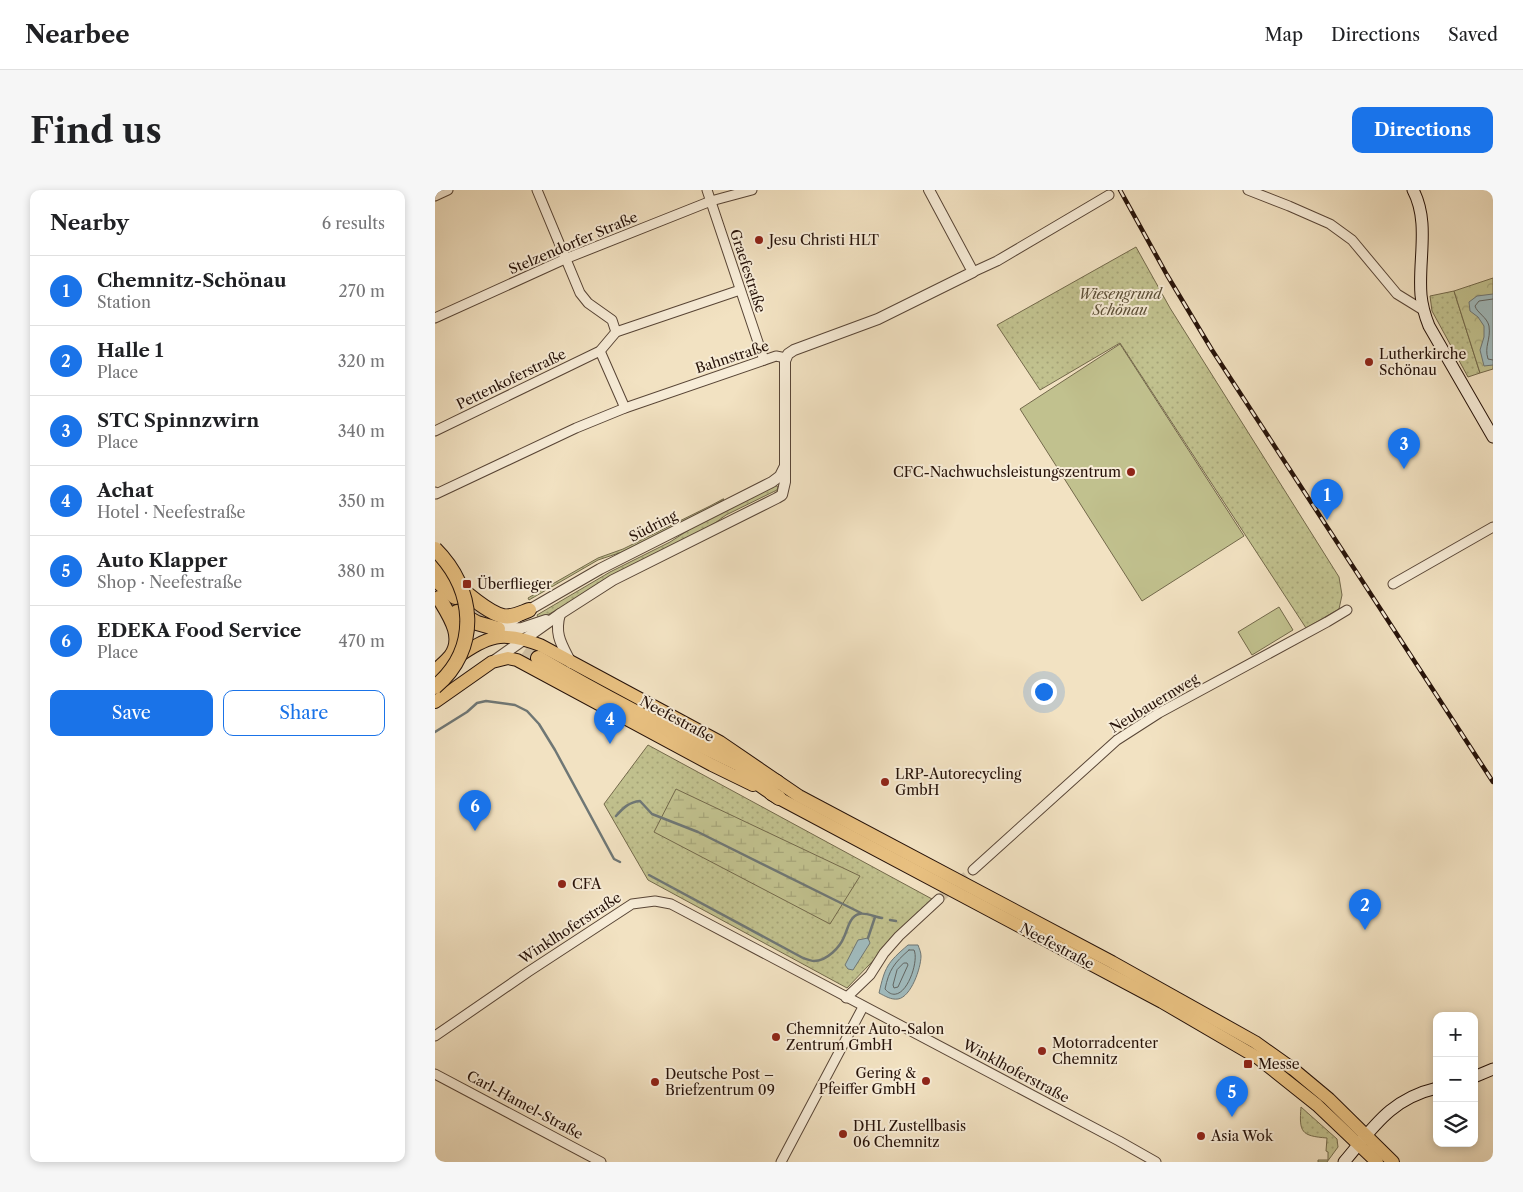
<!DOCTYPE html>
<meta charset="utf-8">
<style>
body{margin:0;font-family:"Libre Caslon Text",serif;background:#f6f6f6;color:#202124}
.controls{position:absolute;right:15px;bottom:15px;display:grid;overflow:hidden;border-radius:10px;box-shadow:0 2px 8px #0003}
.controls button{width:45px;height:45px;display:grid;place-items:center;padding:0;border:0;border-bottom:1px solid #e0e0e0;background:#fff;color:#202124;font:25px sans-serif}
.you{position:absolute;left:608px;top:501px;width:18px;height:18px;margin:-12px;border:4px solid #fff;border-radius:50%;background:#1a73e8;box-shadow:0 0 0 8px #1a73e833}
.badge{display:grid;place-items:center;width:32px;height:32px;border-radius:50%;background:#1a73e8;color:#fff;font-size:16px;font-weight:700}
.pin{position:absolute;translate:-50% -41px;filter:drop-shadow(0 1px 2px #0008)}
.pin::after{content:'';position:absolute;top:26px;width:18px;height:15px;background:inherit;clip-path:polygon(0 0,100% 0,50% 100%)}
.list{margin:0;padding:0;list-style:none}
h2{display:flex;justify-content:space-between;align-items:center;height:65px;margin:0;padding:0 20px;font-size:21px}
h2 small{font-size:16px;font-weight:400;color:#757577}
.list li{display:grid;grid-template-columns:32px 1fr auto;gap:15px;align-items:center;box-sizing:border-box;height:70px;padding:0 20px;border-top:1px solid #e0e0e0}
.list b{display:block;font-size:19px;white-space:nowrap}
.list p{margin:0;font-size:16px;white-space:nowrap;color:#757577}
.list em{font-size:16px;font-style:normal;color:#757577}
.actions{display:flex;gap:10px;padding:15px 20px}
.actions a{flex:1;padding:11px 0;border:1px solid #1a73e8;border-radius:10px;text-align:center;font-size:18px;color:#1a73e8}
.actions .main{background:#1a73e8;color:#fff}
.icon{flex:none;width:28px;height:28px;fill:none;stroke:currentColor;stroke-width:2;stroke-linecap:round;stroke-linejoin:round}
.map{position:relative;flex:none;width:1058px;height:972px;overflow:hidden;border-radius:10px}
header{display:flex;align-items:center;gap:30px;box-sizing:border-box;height:70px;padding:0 25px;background:#fff;border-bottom:1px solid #e0e0e0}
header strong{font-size:24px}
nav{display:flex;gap:28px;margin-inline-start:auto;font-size:18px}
.intro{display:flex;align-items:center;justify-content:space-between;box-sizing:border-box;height:120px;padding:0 30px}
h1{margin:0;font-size:35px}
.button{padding:12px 22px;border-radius:10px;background:#1a73e8;color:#fff;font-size:18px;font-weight:700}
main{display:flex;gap:30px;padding:0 30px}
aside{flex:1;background:#fff;border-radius:10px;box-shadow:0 2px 8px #0003}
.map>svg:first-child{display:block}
</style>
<header>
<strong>Nearbee</strong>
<nav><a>Map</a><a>Directions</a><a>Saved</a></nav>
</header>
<div class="intro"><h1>Find us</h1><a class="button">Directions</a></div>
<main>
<aside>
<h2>Nearby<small>6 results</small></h2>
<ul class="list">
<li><span class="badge">1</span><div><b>Chemnitz-Schönau</b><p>Station</p></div><em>270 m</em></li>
<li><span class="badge">2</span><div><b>Halle 1</b><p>Place</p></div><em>320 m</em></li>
<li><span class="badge">3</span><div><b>STC Spinnzwirn</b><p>Place</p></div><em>340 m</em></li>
<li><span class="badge">4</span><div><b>Achat</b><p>Hotel · Neefestraße</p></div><em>350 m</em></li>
<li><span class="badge">5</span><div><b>Auto Klapper</b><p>Shop · Neefestraße</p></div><em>380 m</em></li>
<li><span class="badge">6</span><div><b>EDEKA Food Service</b><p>Place</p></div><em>470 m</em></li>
</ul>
<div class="actions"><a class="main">Save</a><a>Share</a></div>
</aside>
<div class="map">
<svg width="1058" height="972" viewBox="0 0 1058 972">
<defs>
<pattern id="grass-dots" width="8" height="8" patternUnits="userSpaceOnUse" patternTransform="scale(1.25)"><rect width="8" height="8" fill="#c1c18e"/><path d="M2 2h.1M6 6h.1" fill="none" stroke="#a6a579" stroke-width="1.8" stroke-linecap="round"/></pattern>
<pattern id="forest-crowns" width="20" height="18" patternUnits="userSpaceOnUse" patternTransform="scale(1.25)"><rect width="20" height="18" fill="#c1c18e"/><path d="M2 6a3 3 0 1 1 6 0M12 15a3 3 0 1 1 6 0" fill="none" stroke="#a6a579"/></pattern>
<pattern id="wetland-marsh" width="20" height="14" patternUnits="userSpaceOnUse" patternTransform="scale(1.25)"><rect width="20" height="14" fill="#c1c18e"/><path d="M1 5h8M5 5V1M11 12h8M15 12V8" fill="none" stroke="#a6a579"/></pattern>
</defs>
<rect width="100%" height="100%" fill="#f2e2c2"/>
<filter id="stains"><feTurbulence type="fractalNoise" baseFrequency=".004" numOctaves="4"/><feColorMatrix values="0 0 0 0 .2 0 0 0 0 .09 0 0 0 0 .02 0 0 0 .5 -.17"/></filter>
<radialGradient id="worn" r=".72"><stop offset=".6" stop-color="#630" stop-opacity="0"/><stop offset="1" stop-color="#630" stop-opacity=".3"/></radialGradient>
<!-- grass -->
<g fill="url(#grass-dots)" stroke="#73694b">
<polygon points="701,57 735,118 904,387 907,405 904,419 871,438 685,153 605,200 562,135"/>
<polygon points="1019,101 1045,183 1033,187 997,121 995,106"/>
<polygon points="340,295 343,297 342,300 291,325 280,333 124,419 104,429 102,425 175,382 235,352 263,334"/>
<polygon points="288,309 289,309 276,318 187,362 163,370 94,410 93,408 163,368 188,359 275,316"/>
<polygon points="213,555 497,709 412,798 213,690 169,614"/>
<path d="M 866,917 L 902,949 L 903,957 L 892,972 L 883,972 L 883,970 L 893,970 L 893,962 L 891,961 L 892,948 C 866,946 864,942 866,917 Z"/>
</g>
<!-- forest -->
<polygon fill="url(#forest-crowns)" stroke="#73694b" points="1058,88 1058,179 1045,183 1019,101"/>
<!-- wetland -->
<polygon fill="url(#wetland-marsh)" stroke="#73694b" points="241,599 425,686 395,734 219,642"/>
<!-- pitch -->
<g fill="#c1c18e" stroke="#73694b">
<polygon points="685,154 809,346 707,411 585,219"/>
<polygon points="844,417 858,440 817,465 803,442"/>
</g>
<!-- water -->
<g fill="#a0bbbe" stroke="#6f7775">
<polygon points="1058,104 1058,175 1049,176 1045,160 1049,147 1049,136 1043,127 1035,121 1034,112 1042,106"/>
<polygon points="433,748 435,753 418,780 413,779 410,775 423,750"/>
<path d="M 473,755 L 483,755 C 484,758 486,762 486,766 C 486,778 476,807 463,809 C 456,810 450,806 444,803 C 450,777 452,773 473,755 Z"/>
</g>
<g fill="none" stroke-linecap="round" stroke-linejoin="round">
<!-- shore -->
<g stroke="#626663" stroke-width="1">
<path d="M 1058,109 L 1044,111 L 1040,116 C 1042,123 1052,127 1054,136 C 1056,150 1049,156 1053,169 L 1058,170"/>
<path d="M 474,760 L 479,760 C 485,772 468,820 450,799 C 454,780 459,773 474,760 Z"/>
<polygon points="469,773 472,773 473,775 463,797 459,798 458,795 462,780"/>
</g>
<!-- stream -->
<g stroke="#6f7775" stroke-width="2.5">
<polyline points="0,542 32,522 42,513 51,511 80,515 92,521 104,534 120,560 179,669 185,672"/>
<path d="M 181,626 C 188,618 194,612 205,611 L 217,624 L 263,642 L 426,723"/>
<path d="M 214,685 L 368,768 C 371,769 376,771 379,771 C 392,771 405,757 409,747 C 413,739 414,727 424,724 C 430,722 440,727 447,728"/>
<polyline points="455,730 461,731"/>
<polyline points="433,748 440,727"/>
</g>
<!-- minor-tunnel -->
<polyline stroke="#d3c3a6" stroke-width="9" stroke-dasharray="9 4.5" stroke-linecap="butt" points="504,709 538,680"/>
<!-- trunk-tunnel -->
<polyline stroke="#d3c3a6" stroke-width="14" stroke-dasharray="14 7" stroke-linecap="butt" points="23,409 103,468"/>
<!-- minor casing -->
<g stroke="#584536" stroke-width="11">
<g id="minor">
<polyline points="102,0 145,103 153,113 177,130 181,142"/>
<polyline points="272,0 329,170"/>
<polyline points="813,0 854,16 895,34 917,50 962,104 988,120"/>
<polyline points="0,6 13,0"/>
<polyline points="538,82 562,71 674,5"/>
<polyline points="0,128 130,69 276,11 317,0"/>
<polyline points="165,161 190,218"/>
<polyline points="0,241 165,161 181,142 305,100"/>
<polyline points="0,302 1,304 141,238 190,218 341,166 351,168"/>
<polyline points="958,394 1058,337"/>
<polyline points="538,680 682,550 724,523 892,432 912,420"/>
<polyline points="411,808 435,785 449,763 464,746 504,709"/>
<polyline points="0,846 93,782 197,714 220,711 236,714 684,951 721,972"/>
<polyline points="0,884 166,972"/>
<polyline points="346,972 428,817"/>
</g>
</g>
<!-- tertiary casing -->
<g stroke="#584536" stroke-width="12">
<g id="tertiary">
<path d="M 125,424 C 119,445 127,455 136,473"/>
<polyline points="64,439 87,438 111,430"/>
<polyline points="58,442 94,420 165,379 337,292 345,286 350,276"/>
<polyline points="60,470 125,424 178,390 342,308 347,305 350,292 350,171 353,164 359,160 443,129 538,82 494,0"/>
</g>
</g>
<!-- secondary casing -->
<g stroke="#251108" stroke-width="13">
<g id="secondary">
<path d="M 978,0 C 995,32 983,70 986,105 C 987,116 990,126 994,136 L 1058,247"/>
<polyline points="1039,887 1058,879"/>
<path d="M 909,972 C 938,938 955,909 1002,898"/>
</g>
</g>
<!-- primary casing -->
<g stroke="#251108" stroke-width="14">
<g id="primary">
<path d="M 21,468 C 54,446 66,440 105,455 L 285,552 L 364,606 L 677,772 L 820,852 L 858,879 L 894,909 L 958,972"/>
<polyline points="0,512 57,472 73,468 82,470 277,575 318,595"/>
<polyline points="336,604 727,812 823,868 882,915 942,972"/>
</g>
</g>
<!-- trunk casing -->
<g stroke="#251108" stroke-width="16">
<g id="trunk">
<path d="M 0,375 C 15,389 49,422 68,426 C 77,428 86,423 94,420"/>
<polyline points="0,389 20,407"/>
<polyline points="22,422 42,433 63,439"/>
<path d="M 103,468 C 181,514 261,554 342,592"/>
<path d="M 2,480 C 7,475 12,471 16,466 C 30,447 14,425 4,408"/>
<polyline points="307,582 344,608"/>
</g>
</g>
<!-- minor -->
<use href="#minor" stroke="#f7ecd7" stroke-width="9"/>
<!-- tertiary -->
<use href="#tertiary" stroke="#f7ecd7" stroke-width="10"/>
<!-- secondary -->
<use href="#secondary" stroke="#f7ecd7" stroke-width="11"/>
<!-- primary -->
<use href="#primary" stroke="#e9c181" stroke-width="12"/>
<!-- trunk -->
<use href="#trunk" stroke="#e9c181" stroke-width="14"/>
<!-- rail casing -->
<g stroke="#251108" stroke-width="4.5">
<polyline id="rail" points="685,0 732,85 777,160 1058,592"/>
</g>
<!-- rail -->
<use href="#rail" stroke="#f7ecd7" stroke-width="2.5" stroke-dasharray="8" stroke-linecap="butt"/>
<!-- trunk-bridge casing -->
<g stroke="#251108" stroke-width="16" stroke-linecap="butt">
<path id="trunk-bridge" d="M 0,359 C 40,399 46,458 0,497"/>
</g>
<!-- trunk-bridge -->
<use href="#trunk-bridge" stroke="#e9c181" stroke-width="14"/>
</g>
<!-- markers -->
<g fill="#8f2418" stroke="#f7ecd7" stroke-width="2">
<circle cx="324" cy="50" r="5"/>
<circle cx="934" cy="172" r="5"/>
<circle cx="696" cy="282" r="5"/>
<rect x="27" y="389" width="10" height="10" rx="2.5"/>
<circle cx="450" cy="592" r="5"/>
<circle cx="127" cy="694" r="5"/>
<circle cx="341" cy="847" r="5"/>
<circle cx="607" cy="861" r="5"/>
<rect x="808" y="869" width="10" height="10" rx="2.5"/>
<circle cx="491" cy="891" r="5"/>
<circle cx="220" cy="892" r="5"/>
<circle cx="408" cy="944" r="5"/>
<circle cx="766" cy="946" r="5"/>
</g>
<g text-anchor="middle" stroke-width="4" stroke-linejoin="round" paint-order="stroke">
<!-- poi labels -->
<g font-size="14" fill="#251108" stroke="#f7ecd7" text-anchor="start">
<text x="334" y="55">Jesu Christi HLT</text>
<text x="944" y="169">Lutherkirche<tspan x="944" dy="16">Schönau</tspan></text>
<text x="686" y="287" text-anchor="end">CFC-Nachwuchsleistungszentrum</text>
<text x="42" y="399">Überflieger</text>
<text x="460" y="589">LRP-Autorecycling<tspan x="460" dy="16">GmbH</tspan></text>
<text x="137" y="699">CFA</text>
<text x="351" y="844">Chemnitzer Auto-Salon<tspan x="351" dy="16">Zentrum GmbH</tspan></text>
<text x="617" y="858">Motorradcenter<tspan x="617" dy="16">Chemnitz</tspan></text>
<text x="823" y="879">Messe</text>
<text x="481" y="888" text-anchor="end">Gering &amp;<tspan x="481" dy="16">Pfeiffer GmbH</tspan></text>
<text x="230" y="889">Deutsche Post –<tspan x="230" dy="16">Briefzentrum 09</tspan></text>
<text x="418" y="941">DHL Zustellbasis<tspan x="418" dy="16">06 Chemnitz</tspan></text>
<text x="776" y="951">Asia Wok</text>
</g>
<!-- street labels -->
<g font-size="14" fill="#251108" stroke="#f7ecd7">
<text transform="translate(138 53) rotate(-23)" y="5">Stelzendorfer Straße</text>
<text transform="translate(313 81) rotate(72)" y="5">Graefestraße</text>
<text transform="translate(297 167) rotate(-18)" y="5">Bahnstraße</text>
<text transform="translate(76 189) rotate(-26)" y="5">Pettenkoferstraße</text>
<text transform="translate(218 336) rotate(-27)" y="5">Südring</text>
<text transform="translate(719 513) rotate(-31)" y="5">Neubauernweg</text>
<text transform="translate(242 529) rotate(28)" y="5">Neefestraße</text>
<text transform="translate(135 738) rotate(-33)" y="5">Winklhoferstraße</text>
<text transform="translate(622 756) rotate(28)" y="5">Neefestraße</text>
<text transform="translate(581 881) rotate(28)" y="5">Winklhoferstraße</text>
<text transform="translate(90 915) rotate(28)" y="5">Carl-Hamel-Straße</text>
</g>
<!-- park labels -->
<g font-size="14" font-style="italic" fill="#5c4f37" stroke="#f7ecd7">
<text x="685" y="109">Wiesengrund<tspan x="685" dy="16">Schönau</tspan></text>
</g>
</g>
<rect width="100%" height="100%" filter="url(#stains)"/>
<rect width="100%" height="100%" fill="url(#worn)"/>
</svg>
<div class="controls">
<button>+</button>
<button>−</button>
<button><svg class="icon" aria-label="layers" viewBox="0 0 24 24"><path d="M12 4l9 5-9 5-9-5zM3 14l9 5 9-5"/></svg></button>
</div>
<div class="you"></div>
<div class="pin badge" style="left:892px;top:330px">1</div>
<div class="pin badge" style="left:930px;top:740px">2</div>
<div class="pin badge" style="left:969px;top:279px">3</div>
<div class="pin badge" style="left:175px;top:554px">4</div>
<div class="pin badge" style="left:797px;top:927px">5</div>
<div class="pin badge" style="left:40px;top:641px">6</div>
</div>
</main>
